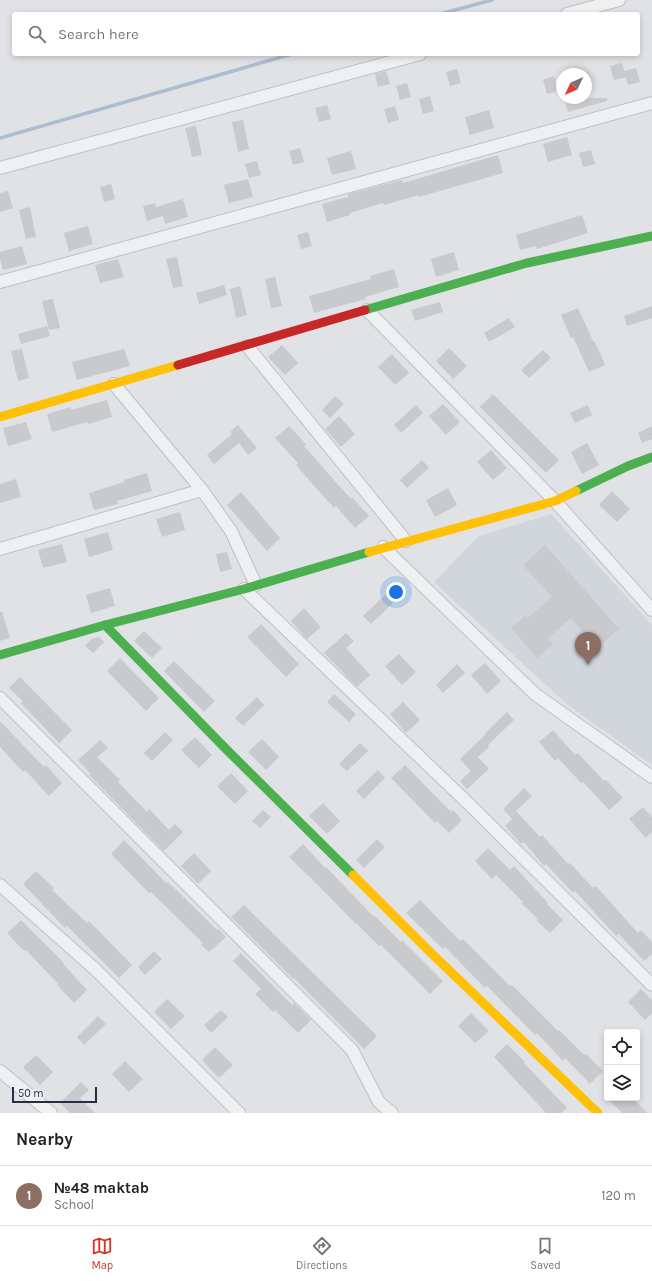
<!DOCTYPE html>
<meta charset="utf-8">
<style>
body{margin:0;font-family:Karla,sans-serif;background:#f6f6f6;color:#222}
.controls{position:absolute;right:12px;bottom:12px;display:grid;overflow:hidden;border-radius:4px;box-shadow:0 2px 6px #0003}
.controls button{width:36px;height:36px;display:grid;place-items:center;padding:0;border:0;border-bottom:1px solid #e0e0e0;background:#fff;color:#222;font:20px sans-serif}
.compass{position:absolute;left:556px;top:68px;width:36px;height:36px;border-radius:50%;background:#fff;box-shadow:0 2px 6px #0003;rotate:226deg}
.scale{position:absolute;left:12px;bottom:10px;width:85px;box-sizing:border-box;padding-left:4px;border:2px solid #262e3f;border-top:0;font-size:11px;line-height:14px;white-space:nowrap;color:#262e3f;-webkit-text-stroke:3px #edf0f6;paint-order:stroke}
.you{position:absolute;left:396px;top:592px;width:14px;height:14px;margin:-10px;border:3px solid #fff;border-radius:50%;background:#1a73e8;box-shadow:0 0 0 6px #1a73e833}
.badge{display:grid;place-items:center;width:26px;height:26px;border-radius:50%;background:#d93025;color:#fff;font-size:13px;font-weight:700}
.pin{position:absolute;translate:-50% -33px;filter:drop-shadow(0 1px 2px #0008)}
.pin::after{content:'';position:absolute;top:21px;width:14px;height:12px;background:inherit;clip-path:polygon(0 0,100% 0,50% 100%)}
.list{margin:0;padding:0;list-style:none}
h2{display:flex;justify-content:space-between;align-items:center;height:52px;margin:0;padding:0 16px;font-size:17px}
h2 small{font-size:13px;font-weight:400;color:#767676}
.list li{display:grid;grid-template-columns:26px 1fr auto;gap:12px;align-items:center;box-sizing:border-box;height:60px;padding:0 16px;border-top:1px solid #e0e0e0}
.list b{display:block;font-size:15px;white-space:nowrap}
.list p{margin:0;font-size:13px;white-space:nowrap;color:#767676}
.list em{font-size:13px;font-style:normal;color:#767676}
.icon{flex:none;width:22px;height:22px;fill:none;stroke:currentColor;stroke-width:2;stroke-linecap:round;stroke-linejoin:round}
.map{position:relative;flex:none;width:652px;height:1113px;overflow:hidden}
.search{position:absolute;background:#fff;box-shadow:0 2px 6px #0003;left:12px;right:12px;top:12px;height:44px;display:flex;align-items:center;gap:10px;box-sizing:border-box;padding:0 14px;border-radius:4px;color:#767676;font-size:15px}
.sheet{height:112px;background:#fff}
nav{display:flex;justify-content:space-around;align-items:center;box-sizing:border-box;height:56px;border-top:1px solid #e0e0e0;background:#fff;font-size:11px;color:#767676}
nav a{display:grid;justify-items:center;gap:2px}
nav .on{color:#d93025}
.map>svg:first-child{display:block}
</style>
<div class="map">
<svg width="652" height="1113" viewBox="0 0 652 1113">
<rect width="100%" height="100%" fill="#e0e2e5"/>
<!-- built -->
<polygon fill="#d1d5dc" points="551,514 652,625 652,765 568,705 434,582 479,536"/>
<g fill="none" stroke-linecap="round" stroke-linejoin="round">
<!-- stream -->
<g stroke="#acbcd2" stroke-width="3.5">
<polyline points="440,14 492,0"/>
<polyline points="0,138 292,54"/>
</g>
</g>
<!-- building -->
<g fill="#c8cace">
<polygon points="622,63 626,77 614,80 610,66"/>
<polygon points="636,68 640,82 628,85 624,71"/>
<polygon points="457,69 461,83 450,86 446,72"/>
<polygon points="386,71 390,84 378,87 375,74"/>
<polygon points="554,76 558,91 547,94 543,80"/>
<polygon points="407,83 411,97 400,100 396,86"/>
<polygon points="430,96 434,111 423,114 419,99"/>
<polygon points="564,98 607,98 607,101 568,112"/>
<polygon points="327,105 331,119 319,122 315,108"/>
<polygon points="395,106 399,120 388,123 384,109"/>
<polygon points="489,110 494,128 470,135 465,117"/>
<polygon points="243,120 249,149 238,152 232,122"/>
<polygon points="196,126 202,155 192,157 185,128"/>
<polygon points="567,137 572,155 548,162 543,144"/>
<polygon points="300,148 304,162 293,165 289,151"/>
<polygon points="591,150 595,164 583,167 579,153"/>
<polygon points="351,151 356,169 332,175 327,158"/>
<polygon points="498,155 503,173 419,197 419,195 384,205 383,203 350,213 350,215 327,222 322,204 348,197 348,194 402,180 403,183"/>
<polygon points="257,161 261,175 249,178 245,164"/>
<polygon points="248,179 253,197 229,203 224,185"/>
<polygon points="111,184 115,199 104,202 100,187"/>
<polygon points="8,191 13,208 0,212 0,193"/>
<polygon points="183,199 188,217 165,224 163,216 147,221 143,206 155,203 156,207"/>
<polygon points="30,207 36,237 26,239 19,210"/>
<polygon points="582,215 588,233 537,249 536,246 520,250 516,235"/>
<polygon points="88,226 93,244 69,251 64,233"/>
<polygon points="308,232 312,246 301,249 297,235"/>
<polygon points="22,246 27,264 3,270 0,260 0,252"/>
<polygon points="454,252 459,270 436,277 431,259"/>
<polygon points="177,257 183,286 173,288 166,259"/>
<polygon points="118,259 124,277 100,283 95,265"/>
<polygon points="394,269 399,287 365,297 366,299 314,313 309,296 371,279 370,276"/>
<polygon points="275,277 282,306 271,308 265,279"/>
<polygon points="224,285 227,295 199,304 196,293"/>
<polygon points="240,286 247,315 236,318 230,289"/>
<polygon points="53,299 60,328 49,330 42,301"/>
<polygon points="440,302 443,312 415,321 411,310"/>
<polygon points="652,306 652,318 627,326 624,316"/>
<polygon points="578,308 594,343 595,342 605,365 589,372 573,337 571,338 561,315"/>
<polygon points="509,318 515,327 489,342 484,333"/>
<polygon points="47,326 50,336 21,344 18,334"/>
<polygon points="282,345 298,363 285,375 268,357"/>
<polygon points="449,348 467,366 453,379 436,361"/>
<polygon points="22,349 29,378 18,381 11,351"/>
<polygon points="124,349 130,366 77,380 72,362"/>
<polygon points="543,350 551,358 529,378 521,370"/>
<polygon points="392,354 409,373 395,385 378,367"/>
<polygon points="493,394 559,460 546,473 480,407"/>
<polygon points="335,396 344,404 330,418 322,410"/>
<polygon points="107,400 112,417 88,424 87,422 52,432 47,414 71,407 71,410"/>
<polygon points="443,404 460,422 446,435 429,416"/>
<polygon points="416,405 423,413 401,433 394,425"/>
<polygon points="588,405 592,415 575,423 570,413"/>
<polygon points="339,416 355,434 341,447 325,429"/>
<polygon points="26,422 32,439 8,446 3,428"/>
<polygon points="238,425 257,448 248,455 239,443 214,464 207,455 232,434 230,432"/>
<polygon points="289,426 306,444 304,446 326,471 351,499 352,497 369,516 355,528 336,506 334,508 317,489 296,465 298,463 275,438"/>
<polygon points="652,426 652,439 642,443 638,433"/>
<polygon points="587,443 599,465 582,474 571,452"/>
<polygon points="491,450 507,468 493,480 477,462"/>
<polygon points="422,460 429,468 407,488 400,480"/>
<polygon points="147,473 152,491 117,501 118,504 94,510 89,493 124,482 124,480"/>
<polygon points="16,479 21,497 0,503 0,484"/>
<polygon points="448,488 457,505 435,517 426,500"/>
<polygon points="612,491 630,509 617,522 599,505"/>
<polygon points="241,492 280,538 267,551 227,505"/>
<polygon points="180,512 185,530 162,537 156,519"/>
<polygon points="108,532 113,550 89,557 84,539"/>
<polygon points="62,544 67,562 43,568 38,550"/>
<polygon points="545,545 619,629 597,648 571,618 548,638 553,644 537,658 511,628 525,616 528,618 552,597 523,565"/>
<polygon points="227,552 232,569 220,572 216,554"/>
<polygon points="110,588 115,606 91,613 86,595"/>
<polygon points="385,595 393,603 371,624 363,616"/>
<polygon points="304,608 321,627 307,639 291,621"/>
<polygon points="0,612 2,612 10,638 0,641"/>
<polygon points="261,624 299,664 286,677 247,637"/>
<polygon points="144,631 162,648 152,658 134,641"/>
<polygon points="346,633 354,641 346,648 370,675 357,687 324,653"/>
<polygon points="99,637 104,642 93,653 85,646 91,639"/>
<polygon points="399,654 416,672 402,685 385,666"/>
<polygon points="120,658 159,698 146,711 107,671"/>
<polygon points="174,661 215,701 204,712 164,671"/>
<polygon points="485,663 501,681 487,694 471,675"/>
<polygon points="457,664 465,673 443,693 436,685"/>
<polygon points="20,677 72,730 59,743 21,703 23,701 9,688"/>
<polygon points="334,694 356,714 349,722 327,702"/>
<polygon points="257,697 264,705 243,726 235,718"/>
<polygon points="403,702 420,720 406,733 390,714"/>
<polygon points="507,712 514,720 488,745 489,747 478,757 489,769 467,789 460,781 471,771 460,759 486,734 485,733"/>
<polygon points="0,721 44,767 46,765 62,783 49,796 25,770 23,772 0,747"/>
<polygon points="553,730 575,755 578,753 604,781 606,780 623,798 609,810 583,782 581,783 558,758 555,761 539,742"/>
<polygon points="165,732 173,740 152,761 144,753"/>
<polygon points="195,737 212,755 199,768 181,750"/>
<polygon points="262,739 279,757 266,770 248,752"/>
<polygon points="100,740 108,748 97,757 120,780 118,782 147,812 149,809 169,830 175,824 183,832 164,851 89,775 91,774 78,760"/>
<polygon points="360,743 368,751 347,771 339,764"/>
<polygon points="405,765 451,812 453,810 462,820 449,833 437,821 435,823 391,778"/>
<polygon points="378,770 385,778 364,799 356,791"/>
<polygon points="231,773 248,791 235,804 217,786"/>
<polygon points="524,788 532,796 516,811 540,837 542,835 568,864 570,863 593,888 596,886 638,933 641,930 652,942 652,954 644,961 619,934 616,936 575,891 573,893 546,864 544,866 524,842 521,844 505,826 512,819 503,809"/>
<polygon points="323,803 340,821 327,834 309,816"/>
<polygon points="643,807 652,817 652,832 646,838 629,819"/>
<polygon points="263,810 271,817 260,828 252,821"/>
<polygon points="377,839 385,847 364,868 356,860"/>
<polygon points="124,840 166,883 168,882 217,930 218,929 226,937 209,952 201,945 203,943 151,892 149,893 111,854"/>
<polygon points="303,844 325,868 326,867 374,917 375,916 401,942 402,940 443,981 430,994 381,945 379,946 356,923 356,924 307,874 307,875 289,857"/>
<polygon points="488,848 510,870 514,866 548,903 547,904 563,920 550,933 536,920 538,919 522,904 523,902 496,875 492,879 475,861"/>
<polygon points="194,853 211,871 198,884 181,866"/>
<polygon points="36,871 54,888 52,890 87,923 89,921 132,965 119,978 67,926 65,928 23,884"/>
<polygon points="420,900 460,941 463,939 510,986 512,985 558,1031 559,1030 584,1055 586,1054 603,1071 590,1084 565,1058 563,1061 537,1033 535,1035 487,986 485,988 445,947 443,949 406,913"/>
<polygon points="244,905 377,1036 364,1049 294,978 293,979 231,917"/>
<polygon points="21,920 64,963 63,964 87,990 74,1003 57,985 58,984 26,950 24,951 7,933"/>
<polygon points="154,951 162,959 145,975 138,967"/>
<polygon points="241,953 292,1005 294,1003 311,1020 298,1033 275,1010 273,1012 255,994 261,989 233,961"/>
<polygon points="641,989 652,1000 652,1013 645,1020 628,1002"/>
<polygon points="167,999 185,1016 171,1029 154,1012"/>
<polygon points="221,1010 228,1017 211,1033 204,1025"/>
<polygon points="471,1013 489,1031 475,1043 458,1026"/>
<polygon points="98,1016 106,1024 84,1045 77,1037"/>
<polygon points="507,1044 525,1062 524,1063 567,1108 561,1113 546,1113 494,1057"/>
<polygon points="215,1047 233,1065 219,1078 202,1060"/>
<polygon points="36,1055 53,1072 40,1085 23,1067"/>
<polygon points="125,1061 143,1079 129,1092 112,1074"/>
<polygon points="81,1082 89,1090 80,1098 95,1113 70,1113 60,1103"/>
<polygon points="607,1098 633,1098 647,1113 622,1113"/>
</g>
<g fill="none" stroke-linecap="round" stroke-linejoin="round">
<!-- street casing -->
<g stroke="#bec0c3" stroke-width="14">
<g id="street">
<polyline points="567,14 619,0"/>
<polyline points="0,168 420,54"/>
<polyline points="0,282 652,103"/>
<polyline points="367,310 555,501 652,610"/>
<polyline points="247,346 406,541"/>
<polyline points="114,384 202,490 231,531 256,585"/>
<polyline points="383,547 535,694 652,777"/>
<polyline points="0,549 202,490"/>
<polyline points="244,589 471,806 652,985"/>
<polyline points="0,698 352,1050 379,1102 392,1113"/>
<polyline points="0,885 96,970 239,1113"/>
<polyline points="0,1071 51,1113"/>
</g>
</g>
<!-- street -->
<use href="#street" stroke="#eff0f2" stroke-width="12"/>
<!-- fast -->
<g stroke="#4caf50" stroke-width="9">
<polyline points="365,310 527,263 652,236"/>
<polyline points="576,491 628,466 652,457"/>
<polyline points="105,625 226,749 353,875"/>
<polyline points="0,655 105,625 244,589 369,552"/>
</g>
<!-- slow -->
<g stroke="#ffc107" stroke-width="9">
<polyline points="0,417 178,365"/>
<polyline points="369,552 555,501 576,491"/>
<polyline points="353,875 430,952 598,1113"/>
</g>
<!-- jam -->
<polyline stroke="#c62828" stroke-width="9" points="178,365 365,310"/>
</g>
</svg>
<div class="controls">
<button><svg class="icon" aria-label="locate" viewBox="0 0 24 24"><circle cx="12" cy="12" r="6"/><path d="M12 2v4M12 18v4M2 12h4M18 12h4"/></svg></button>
<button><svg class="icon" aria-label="layers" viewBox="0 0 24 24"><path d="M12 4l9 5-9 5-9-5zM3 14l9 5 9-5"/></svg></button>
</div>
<svg class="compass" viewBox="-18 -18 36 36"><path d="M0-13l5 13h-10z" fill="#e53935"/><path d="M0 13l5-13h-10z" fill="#767676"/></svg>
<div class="scale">50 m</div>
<div class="you"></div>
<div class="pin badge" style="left:588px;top:665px;background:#8d6e63">1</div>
<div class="search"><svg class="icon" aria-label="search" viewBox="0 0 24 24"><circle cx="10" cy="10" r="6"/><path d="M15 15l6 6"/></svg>Search here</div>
</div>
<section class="sheet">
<h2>Nearby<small></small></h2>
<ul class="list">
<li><span class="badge" style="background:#8d6e63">1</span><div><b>№48 maktab</b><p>School</p></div><em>120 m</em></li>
</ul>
</section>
<nav>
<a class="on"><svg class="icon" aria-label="map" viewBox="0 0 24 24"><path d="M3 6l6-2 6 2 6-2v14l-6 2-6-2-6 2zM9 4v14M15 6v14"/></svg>Map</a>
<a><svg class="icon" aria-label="directions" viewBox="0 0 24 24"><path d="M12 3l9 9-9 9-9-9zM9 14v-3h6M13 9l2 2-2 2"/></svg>Directions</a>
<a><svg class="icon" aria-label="saved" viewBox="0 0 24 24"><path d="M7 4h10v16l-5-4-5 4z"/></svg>Saved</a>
</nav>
